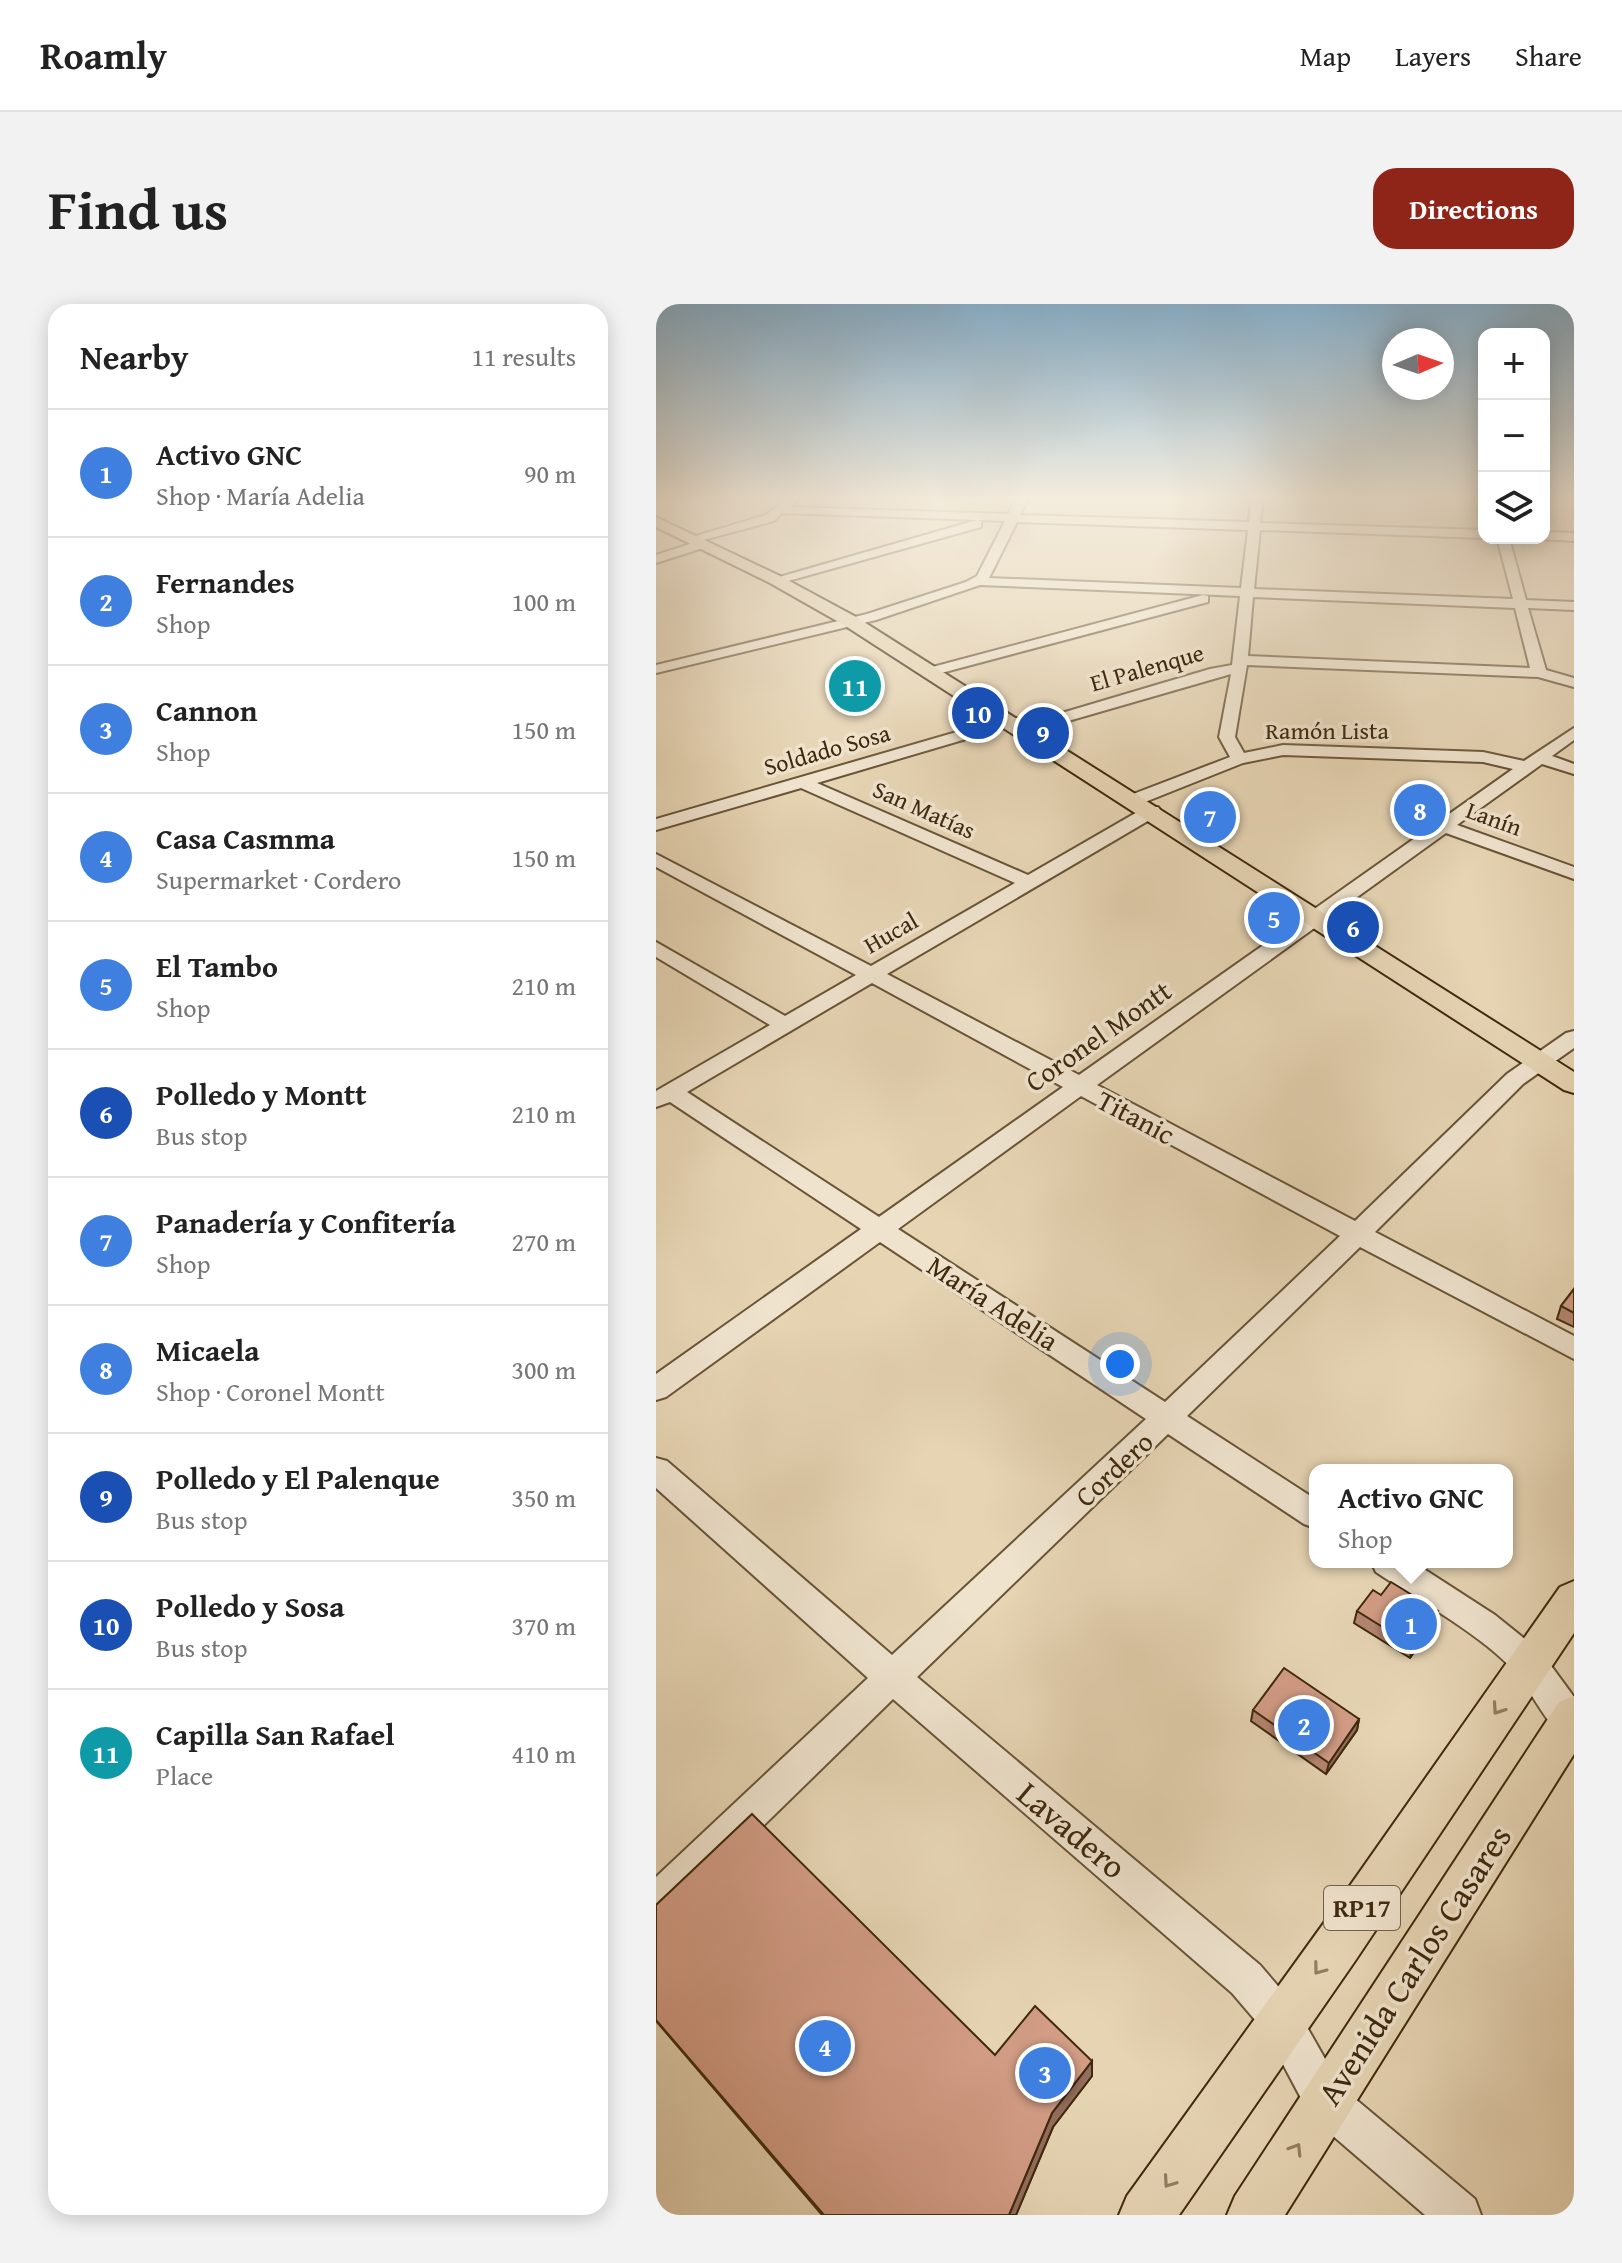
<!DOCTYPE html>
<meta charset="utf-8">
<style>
body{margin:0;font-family:"Gentium Book Plus",serif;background:#f2f2f2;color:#222}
.controls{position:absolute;right:24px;top:24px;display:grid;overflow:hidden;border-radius:16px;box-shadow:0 4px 20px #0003}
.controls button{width:72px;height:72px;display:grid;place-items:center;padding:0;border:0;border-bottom:2px solid #e0e0e0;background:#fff;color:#222;font:40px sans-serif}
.compass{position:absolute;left:726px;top:24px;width:72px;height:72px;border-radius:50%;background:#fff;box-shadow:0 4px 20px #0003;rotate:88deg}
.you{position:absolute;left:464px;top:1060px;width:28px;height:28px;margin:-20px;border:6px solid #fff;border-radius:50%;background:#1a73e8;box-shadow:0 0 0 12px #1a73e833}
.badge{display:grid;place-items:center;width:52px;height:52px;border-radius:50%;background:#8f2418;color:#fff;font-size:26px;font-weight:700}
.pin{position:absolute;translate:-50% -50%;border:4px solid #fff;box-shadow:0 2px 8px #0006}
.popup{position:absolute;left:653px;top:1160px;width:204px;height:104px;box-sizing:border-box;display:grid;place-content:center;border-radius:16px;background:#fff;filter:drop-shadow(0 2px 6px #0005);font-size:26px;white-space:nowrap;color:#767676}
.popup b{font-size:30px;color:#222}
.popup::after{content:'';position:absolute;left:50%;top:100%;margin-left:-16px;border:16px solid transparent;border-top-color:#fff}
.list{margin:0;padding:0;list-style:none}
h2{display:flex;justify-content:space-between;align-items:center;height:104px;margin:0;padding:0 32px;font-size:34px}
h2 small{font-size:26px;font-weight:400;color:#767676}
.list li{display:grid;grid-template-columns:52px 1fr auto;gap:24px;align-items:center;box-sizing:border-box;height:128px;padding:0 32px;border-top:2px solid #e0e0e0}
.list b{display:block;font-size:30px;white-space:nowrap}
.list p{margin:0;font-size:26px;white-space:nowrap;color:#767676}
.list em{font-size:26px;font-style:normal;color:#767676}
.icon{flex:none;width:44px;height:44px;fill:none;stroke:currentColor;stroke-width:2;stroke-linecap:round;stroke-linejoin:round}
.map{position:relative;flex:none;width:918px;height:1911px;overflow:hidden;border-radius:24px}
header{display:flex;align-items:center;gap:48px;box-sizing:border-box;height:112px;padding:0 40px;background:#fff;border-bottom:2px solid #e0e0e0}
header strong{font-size:38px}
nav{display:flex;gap:44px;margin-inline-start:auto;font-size:28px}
.intro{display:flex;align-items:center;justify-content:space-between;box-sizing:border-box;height:192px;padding:0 48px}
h1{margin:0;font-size:56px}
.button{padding:20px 36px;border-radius:24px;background:#8f2418;color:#fff;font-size:28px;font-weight:700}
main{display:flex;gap:48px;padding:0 48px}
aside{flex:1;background:#fff;border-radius:24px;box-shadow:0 4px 20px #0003}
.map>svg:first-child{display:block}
</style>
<header>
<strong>Roamly</strong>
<nav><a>Map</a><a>Layers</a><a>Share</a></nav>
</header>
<div class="intro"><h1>Find us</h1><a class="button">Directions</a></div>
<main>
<aside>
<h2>Nearby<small>11 results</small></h2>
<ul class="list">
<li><span class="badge" style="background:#3f7fe0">1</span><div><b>Activo GNC</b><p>Shop · María Adelia</p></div><em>90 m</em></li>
<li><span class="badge" style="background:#3f7fe0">2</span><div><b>Fernandes</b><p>Shop</p></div><em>100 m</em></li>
<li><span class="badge" style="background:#3f7fe0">3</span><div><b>Cannon</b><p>Shop</p></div><em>150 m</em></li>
<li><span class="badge" style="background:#3f7fe0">4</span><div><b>Casa Casmma</b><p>Supermarket · Cordero</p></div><em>150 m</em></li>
<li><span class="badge" style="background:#3f7fe0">5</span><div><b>El Tambo</b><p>Shop</p></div><em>210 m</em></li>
<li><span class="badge" style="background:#1a4fb4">6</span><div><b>Polledo y Montt</b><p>Bus stop</p></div><em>210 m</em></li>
<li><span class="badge" style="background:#3f7fe0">7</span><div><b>Panadería y Confitería</b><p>Shop</p></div><em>270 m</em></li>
<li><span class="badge" style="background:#3f7fe0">8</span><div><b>Micaela</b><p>Shop · Coronel Montt</p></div><em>300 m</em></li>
<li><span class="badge" style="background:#1a4fb4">9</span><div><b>Polledo y El Palenque</b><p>Bus stop</p></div><em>350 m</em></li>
<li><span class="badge" style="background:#1a4fb4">10</span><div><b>Polledo y Sosa</b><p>Bus stop</p></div><em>370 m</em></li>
<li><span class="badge" style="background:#0f9aa8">11</span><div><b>Capilla San Rafael</b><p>Place</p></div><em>410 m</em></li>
</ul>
</aside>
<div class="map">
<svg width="918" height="1911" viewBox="0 0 918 1911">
<rect width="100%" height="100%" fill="#e6d4b3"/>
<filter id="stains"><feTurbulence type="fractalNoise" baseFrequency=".0025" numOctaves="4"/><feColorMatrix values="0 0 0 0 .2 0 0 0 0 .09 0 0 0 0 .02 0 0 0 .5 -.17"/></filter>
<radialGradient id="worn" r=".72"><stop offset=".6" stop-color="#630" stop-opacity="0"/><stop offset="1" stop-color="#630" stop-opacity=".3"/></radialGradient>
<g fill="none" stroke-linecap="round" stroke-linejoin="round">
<!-- minor casing -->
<g stroke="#695436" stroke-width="4">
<g id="minor">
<path d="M 129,195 L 142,195 L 134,203 L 352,210 L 360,195 L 372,195 L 364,211 L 593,218 L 595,195 L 607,195 L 604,219 L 828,226 L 828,234 L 604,226 L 598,285 L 857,295 L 841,234 L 853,234 L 870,296 L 918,298 L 918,306 L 872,304 L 890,366 L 918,374 L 918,383 L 882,373 L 591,361 L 579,433 L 588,449 L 627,441 L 827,448 L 868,457 L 918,424 L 918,436 L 896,452 L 918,460 L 918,470 L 886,460 L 801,521 L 918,563 L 918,575 L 790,529 L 441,781 L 699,917 L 851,770 L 910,729 L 918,727 L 918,744 L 867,780 L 719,928 L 918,1032 L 918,1055 L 704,943 L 531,1112 L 659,1195 L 659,1224 L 648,1220 L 512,1130 L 261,1373 L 604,1661 L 639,1702 L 685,1783 L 819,1895 L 825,1911 L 769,1911 L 655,1813 L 611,1730 L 576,1689 L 237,1395 L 14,1613 L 0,1618 L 0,1573 L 212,1374 L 0,1184 L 0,1154 L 11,1157 L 236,1351 L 490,1115 L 224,938 L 10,1093 L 0,1096 L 0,1070 L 205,925 L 14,798 L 0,803 L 0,787 L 114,721 L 0,653 L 0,638 L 129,712 L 200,671 L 0,563 L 0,550 L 215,662 L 359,579 L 145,484 L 0,526 L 0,515 L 349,414 L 361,414 L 361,420 L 161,479 L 372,571 L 490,503 L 502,503 L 505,507 L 502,511 L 231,670 L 423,771 L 857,465 L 827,458 L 627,451 L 587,459 L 484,500 L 472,500 L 469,496 L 472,492 L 574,453 L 563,433 L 575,370 L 374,428 L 362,428 L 360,425 L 362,422 L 554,365 L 576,361 L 584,292 L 324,281 L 220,316 L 0,369 L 0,361 L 211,310 L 310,278 L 321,272 L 349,217 L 126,209 L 118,217 L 40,238 L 30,235 L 110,211 ZM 361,218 L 592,226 L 585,284 L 333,274 ZM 597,293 L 859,304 L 874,364 L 592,352 ZM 216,679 L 407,783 L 223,913 L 31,788 ZM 425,792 L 684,932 L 509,1098 L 242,925 Z"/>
<polygon points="321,216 325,217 325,223 125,279 113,276"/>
<polygon points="888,228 918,229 918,237 884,235 888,234"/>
<polygon points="46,236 52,240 50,243 0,259 0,251"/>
<polygon points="547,291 552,292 552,298 274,372 267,368 269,365"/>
<path d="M 715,1258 L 757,1258 L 839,1311 L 885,1348 L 918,1393 L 918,1438 C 893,1428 880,1394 863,1373 C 835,1336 760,1295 720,1268 Z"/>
</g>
</g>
<!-- major casing -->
<g stroke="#3f290d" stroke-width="4">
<g id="major">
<polygon points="0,213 126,273 200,313 918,768 918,789 908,786 188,321 114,279 0,223"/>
<polygon points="918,1277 918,1329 699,1657 523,1911 463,1911 471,1892 665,1623 904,1283"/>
<polygon points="918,1392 918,1450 629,1911 571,1911 579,1892 903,1398"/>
</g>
</g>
<!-- minor -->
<use href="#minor" fill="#efe3ce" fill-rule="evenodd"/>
<!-- major -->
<use href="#major" fill="#e6d4b3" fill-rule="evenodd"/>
</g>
<!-- wall -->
<g fill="#b58672" stroke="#3f290d" stroke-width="2">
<polygon points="918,985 918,1023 901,1015 905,1002"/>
<polygon points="701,1307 778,1318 754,1354 698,1319"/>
<polygon points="597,1406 703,1415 701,1426 670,1470 595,1417"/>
<polygon points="0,1601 339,1751 436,1757 436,1772 397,1823 360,1911 166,1911 0,1717"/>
</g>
<!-- shaded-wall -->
<g fill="#936d5d" stroke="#3f290d" stroke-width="2">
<polygon points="782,1307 778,1318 754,1354 757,1342"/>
<polygon points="703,1415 701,1426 670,1470 673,1459"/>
<polygon points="436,1757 436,1772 397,1823 360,1911 353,1911 396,1809"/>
</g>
<!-- building -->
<g fill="#d29c85" stroke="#3f290d" stroke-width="2">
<polygon points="918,985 918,1009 905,1002"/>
<polygon points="735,1278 782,1307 757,1342 701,1307 717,1286 725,1291"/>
<polygon points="628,1364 703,1415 673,1459 597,1406"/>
<polygon points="96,1510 339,1751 379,1702 436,1757 396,1809 353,1911 168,1911 0,1716 0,1601"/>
</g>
<!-- one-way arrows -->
<defs><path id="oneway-chevron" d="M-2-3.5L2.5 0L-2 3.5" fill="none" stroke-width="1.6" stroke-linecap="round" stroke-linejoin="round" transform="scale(2)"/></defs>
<g stroke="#927e60">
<use href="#oneway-chevron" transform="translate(842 1405) rotate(124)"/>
<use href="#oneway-chevron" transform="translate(663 1665) rotate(127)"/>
<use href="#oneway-chevron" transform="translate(640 1845) rotate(-58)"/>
<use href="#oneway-chevron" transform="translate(513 1878) rotate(125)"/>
</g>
<!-- sky -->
<linearGradient id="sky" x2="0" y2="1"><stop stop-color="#89b5d4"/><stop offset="0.42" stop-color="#f4ecdd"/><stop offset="1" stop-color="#f4ecdd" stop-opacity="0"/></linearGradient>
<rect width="918" height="462" fill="url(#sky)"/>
<g text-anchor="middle" stroke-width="7" stroke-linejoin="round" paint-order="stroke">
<!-- far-street labels -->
<g font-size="24" fill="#3f290d" stroke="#efe3ce">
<text transform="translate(491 364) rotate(-16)" y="8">El Palenque</text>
<text x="671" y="435">Ramón Lista</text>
<text transform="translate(171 446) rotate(-16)" y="8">Soldado Sosa</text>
<text transform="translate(268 506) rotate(24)" y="8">San Matías</text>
<text transform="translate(838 515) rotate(20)" y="8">Lanín</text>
<text transform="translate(235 629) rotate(-30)" y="8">Hucal</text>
</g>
<!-- shield labels -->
<rect fill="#efe3ce" stroke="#746147" stroke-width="2" x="668" y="1582" width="76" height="44" rx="6"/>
<g font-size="26" font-weight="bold" fill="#3f290d">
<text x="706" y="1613">RP17</text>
</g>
<!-- street labels -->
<g font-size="28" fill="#3f290d" stroke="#efe3ce">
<text transform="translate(442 732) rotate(-35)" y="10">Coronel Montt</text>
<text transform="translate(480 813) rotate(28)" y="10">Titanic</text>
<text transform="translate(337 999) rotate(33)" y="10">María Adelia</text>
<text transform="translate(458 1165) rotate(-43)" y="10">Cordero</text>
</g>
<!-- near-street labels -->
<g font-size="34" fill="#3f290d" stroke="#efe3ce">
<text transform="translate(416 1526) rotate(40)" y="12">Lavadero</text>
<text transform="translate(758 1661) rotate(-57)" y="12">Avenida Carlos Casares</text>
</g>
</g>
<rect width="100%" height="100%" filter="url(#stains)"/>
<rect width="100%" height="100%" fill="url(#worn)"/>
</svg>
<div class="controls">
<button>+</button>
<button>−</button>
<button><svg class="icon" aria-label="layers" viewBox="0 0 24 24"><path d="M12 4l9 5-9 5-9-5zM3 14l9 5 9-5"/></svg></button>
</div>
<svg class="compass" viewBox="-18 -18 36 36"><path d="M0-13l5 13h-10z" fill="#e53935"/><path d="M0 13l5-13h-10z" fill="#767676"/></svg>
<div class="you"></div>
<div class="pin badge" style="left:755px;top:1320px;background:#3f7fe0">1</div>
<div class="popup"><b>Activo GNC</b>Shop</div>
<div class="pin badge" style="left:648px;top:1421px;background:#3f7fe0">2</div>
<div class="pin badge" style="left:389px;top:1769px;background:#3f7fe0">3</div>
<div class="pin badge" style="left:169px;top:1742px;background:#3f7fe0">4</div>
<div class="pin badge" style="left:618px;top:614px;background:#3f7fe0">5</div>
<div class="pin badge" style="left:697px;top:623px;background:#1a4fb4">6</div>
<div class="pin badge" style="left:554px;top:513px;background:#3f7fe0">7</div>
<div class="pin badge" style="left:764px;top:506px;background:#3f7fe0">8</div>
<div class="pin badge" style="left:387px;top:429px;background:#1a4fb4">9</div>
<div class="pin badge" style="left:322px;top:409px;background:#1a4fb4">10</div>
<div class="pin badge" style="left:199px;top:382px;background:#0f9aa8">11</div>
</div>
</main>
